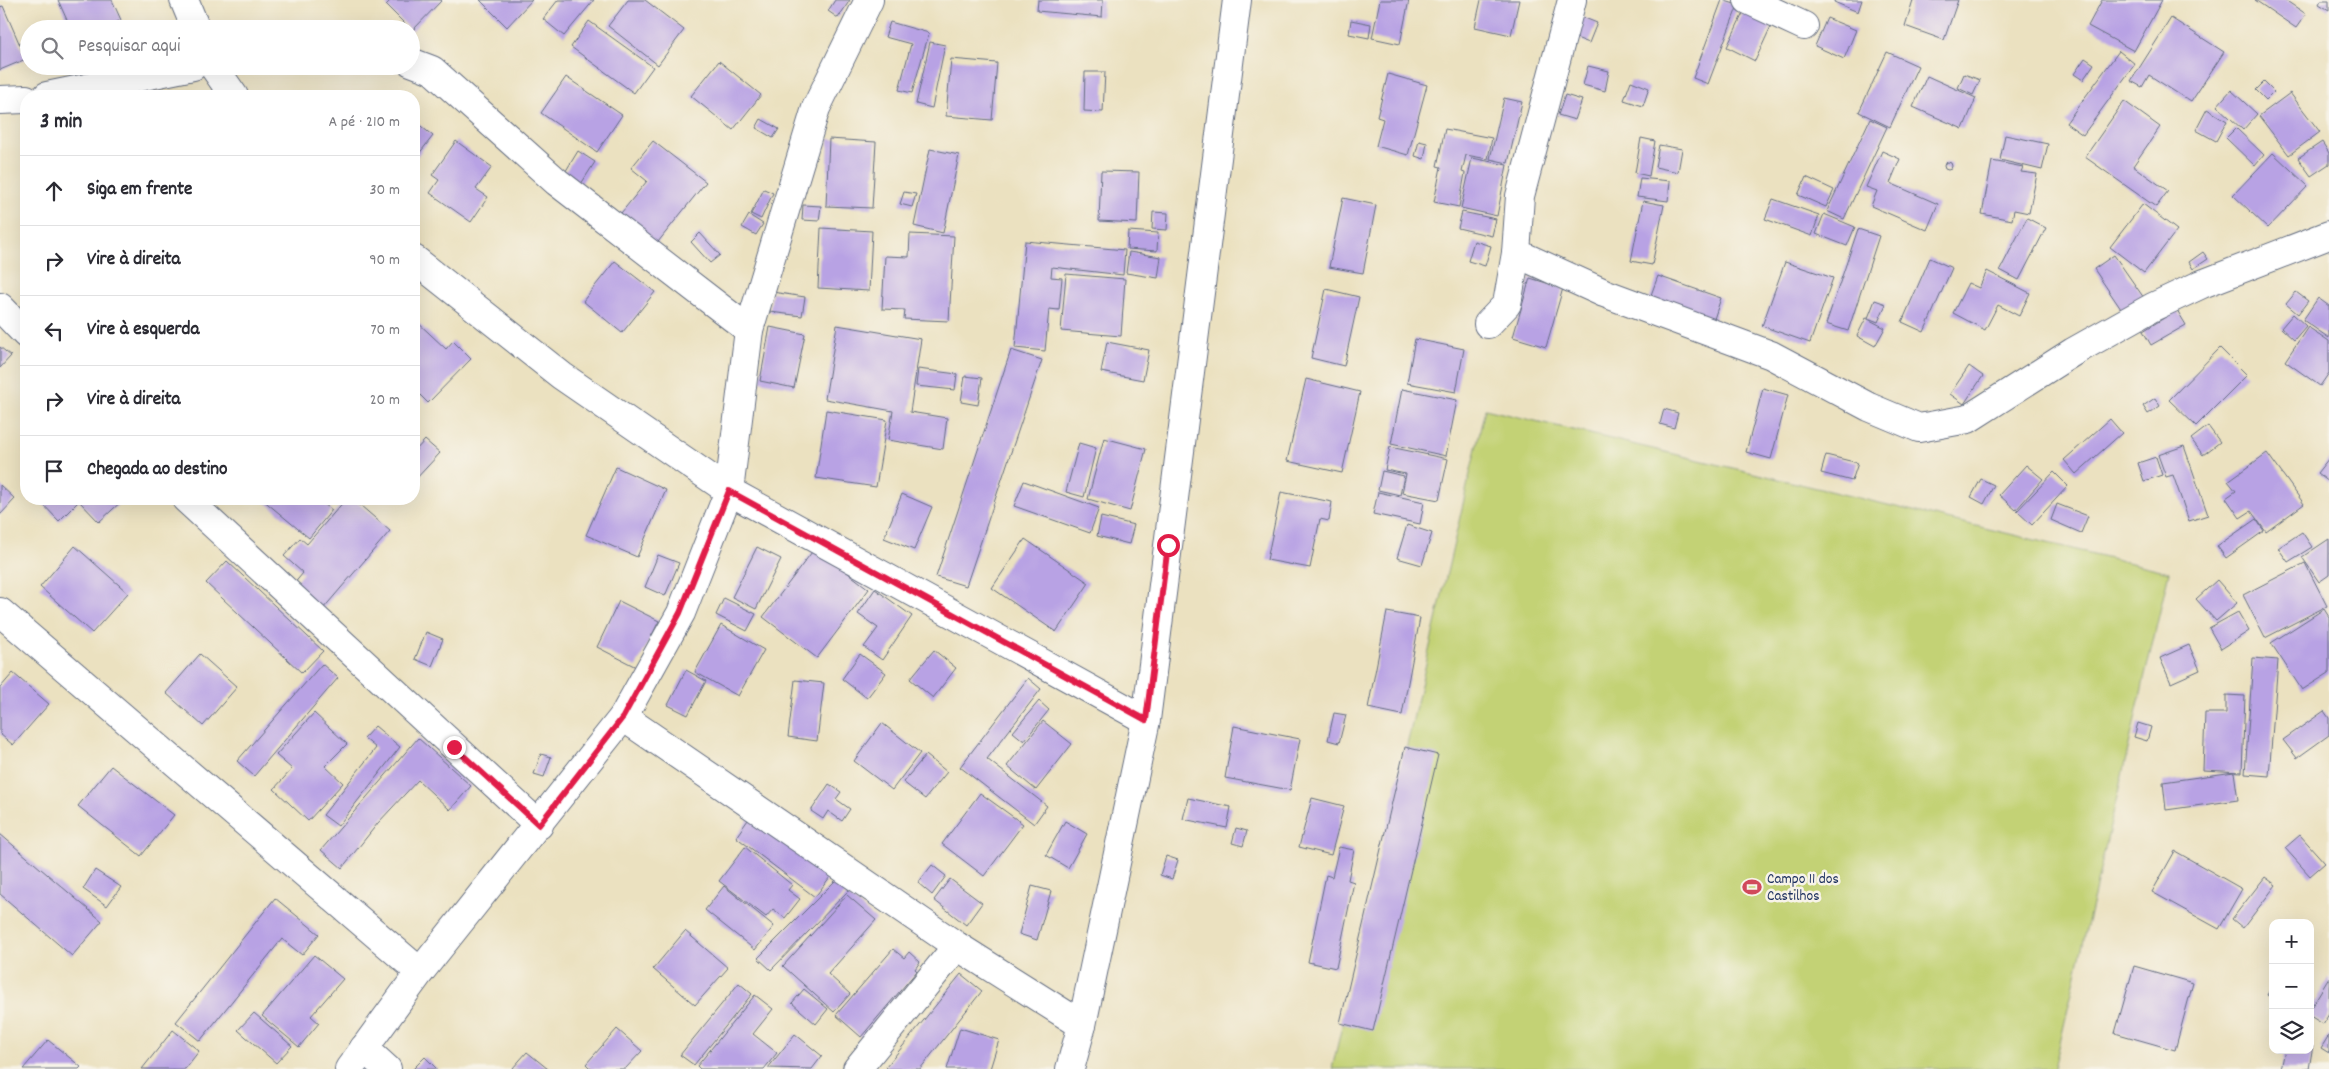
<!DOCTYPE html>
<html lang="pt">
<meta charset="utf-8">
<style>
body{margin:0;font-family:Dekko,sans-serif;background:#f2f2f3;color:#2b2b33}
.controls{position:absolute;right:15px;bottom:15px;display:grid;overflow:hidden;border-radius:10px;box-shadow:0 5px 20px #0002}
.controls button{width:45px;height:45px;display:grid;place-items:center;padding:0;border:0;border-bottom:1px solid #e1e1e2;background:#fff;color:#2b2b33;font:25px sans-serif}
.stop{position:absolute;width:15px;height:15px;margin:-11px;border:4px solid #e11d48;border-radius:50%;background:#fff}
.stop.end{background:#e11d48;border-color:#fff;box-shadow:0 1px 5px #0008}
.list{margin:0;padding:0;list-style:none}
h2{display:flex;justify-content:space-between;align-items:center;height:65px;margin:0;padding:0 20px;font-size:21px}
h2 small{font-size:16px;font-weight:400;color:#7c7c81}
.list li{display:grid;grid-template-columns:32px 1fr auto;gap:15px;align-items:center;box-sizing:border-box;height:70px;padding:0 20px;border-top:1px solid #e1e1e2}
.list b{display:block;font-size:19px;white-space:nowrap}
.list em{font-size:16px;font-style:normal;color:#7c7c81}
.icon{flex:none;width:28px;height:28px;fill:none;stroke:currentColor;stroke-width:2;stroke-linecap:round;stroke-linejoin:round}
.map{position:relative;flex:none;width:2329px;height:1069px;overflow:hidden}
.search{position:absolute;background:#fff;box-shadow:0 5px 20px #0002;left:20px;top:20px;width:400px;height:55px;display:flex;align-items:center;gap:12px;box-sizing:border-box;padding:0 18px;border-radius:28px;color:#7c7c81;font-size:19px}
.panel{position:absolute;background:#fff;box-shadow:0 5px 20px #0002;left:20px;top:90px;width:400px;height:415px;border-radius:20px}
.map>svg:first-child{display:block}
</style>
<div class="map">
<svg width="2329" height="1069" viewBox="0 0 2329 1069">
<rect width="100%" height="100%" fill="#f7f3e8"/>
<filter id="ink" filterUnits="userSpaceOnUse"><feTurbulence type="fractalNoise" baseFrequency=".02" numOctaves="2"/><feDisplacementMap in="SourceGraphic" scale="10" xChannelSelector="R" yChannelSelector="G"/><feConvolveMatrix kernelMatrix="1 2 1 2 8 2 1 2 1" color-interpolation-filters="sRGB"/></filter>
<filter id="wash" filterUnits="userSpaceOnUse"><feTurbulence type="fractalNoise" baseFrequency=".0096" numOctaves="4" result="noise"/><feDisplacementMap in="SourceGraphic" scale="20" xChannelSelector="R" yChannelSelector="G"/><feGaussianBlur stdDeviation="1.12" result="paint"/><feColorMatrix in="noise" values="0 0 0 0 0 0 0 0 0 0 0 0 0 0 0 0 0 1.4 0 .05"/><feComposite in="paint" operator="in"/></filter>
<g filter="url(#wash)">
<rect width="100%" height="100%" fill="#ebe1c0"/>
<!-- green -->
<polygon fill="#c3d275" stroke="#6f806a" points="1485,409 2169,572 2054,1069 1332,1069"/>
<g id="blocks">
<!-- building -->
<g fill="#b8a2e4">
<polygon points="58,0 112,0 121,20 103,29 71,29"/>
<polygon points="391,0 442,0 412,31 386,5"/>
<polygon points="480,0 532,0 507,27"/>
<polygon points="558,0 594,0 564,36 543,19"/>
<polygon points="628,0 645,0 684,30 658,65 608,26"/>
<polygon points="835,0 850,0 838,18 828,11"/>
<polygon points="1038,0 1103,0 1102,17 1037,11"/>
<polygon points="1380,0 1409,0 1400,44 1372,38"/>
<polygon points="1481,0 1519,0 1511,35 1475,27"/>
<polygon points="1722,0 1738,5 1708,84 1693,78"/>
<polygon points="1835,0 1862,0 1858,12 1834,2"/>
<polygon points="1913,0 1958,0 1944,40 1905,26"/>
<polygon points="2102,0 2162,0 2134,51 2088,26"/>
<polygon points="2255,0 2285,0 2306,14 2296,28"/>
<polygon points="2321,0 2329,0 2329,10 2319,4"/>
<polygon points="3,6 26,59 0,70 0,7"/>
<polygon points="1744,11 1772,24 1755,61 1727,47"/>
<polygon points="1582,17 1597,23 1589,43 1574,37"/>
<polygon points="1827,18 1856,30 1844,59 1815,46"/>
<polygon points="2171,18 2224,52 2191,102 2149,75 2142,87 2131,81"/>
<polygon points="1351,20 1371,24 1369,38 1349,34"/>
<polygon points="589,21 653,67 634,93 571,47"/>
<polygon points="890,22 929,33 912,93 899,90 911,44 885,37"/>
<polygon points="930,42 945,45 932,108 916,104"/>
<polygon points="2119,51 2135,64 2083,135 2066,123"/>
<polygon points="1887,52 1918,66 1890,127 1859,112"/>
<polygon points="2085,58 2094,64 2083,80 2074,74"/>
<polygon points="951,59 997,63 992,120 946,116"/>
<polygon points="719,61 761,95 733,130 691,96"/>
<polygon points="1588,66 1609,71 1605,91 1583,85"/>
<polygon points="1085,72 1105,72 1103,112 1084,111"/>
<polygon points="1388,74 1427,85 1408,155 1376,146 1383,119 1377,117"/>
<polygon points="1964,74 1980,80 1973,95 1958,88"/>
<polygon points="1927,76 1976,98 1963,129 1913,107"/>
<polygon points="566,77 622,115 597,152 541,113"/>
<polygon points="1631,81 1649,88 1643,106 1624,100"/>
<polygon points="2264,82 2274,92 2266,100 2256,90"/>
<polygon points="2231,90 2257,114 2243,130 2217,106"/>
<polygon points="2290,93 2320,132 2289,155 2259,116"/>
<polygon points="1565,95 1582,100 1575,120 1558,115"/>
<polygon points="1504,98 1522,102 1508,163 1490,159"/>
<polygon points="2124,101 2160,127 2133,166 2168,191 2156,207 2085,157"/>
<polygon points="2207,109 2227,121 2216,141 2196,130"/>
<polygon points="761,119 779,129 773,138 756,128"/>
<polygon points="1870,119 1887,127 1844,219 1827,211"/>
<polygon points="416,122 433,136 414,160 414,125"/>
<polygon points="2236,128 2264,155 2255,166 2226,138"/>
<polygon points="1445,129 1492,138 1488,159 1466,155 1462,172 1465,173 1459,207 1434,202 1441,167 1437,166"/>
<polygon points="2005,135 2048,144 2042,170 2000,160"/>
<polygon points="1641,138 1655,141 1649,176 1635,173"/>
<polygon points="829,139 876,142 872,208 826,206"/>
<polygon points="456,141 492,167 476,189 488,197 471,222 430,193 439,180 432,175"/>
<polygon points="653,141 706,182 654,247 617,218 647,181 631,168"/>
<polygon points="1419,141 1427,143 1424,159 1415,156"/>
<polygon points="2322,142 2329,153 2329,164 2311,176 2298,158"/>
<polygon points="1659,145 1682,149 1678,172 1655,167"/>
<polygon points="930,149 959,155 943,233 914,226"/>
<polygon points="578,151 595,162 581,184 564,174"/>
<polygon points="1882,151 1900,159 1890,183 1938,204 1927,230 1871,206 1877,191 1866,187"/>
<polygon points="2273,153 2308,186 2268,228 2233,195"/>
<polygon points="1472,158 1507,165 1497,216 1461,208"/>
<polygon points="1992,161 2023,167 2021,172 2037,174 2029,213 2014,210 2012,220 1982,214"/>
<circle cx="1948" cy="166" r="4"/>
<polygon points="1101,171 1139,172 1137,223 1099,221"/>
<polygon points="1806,177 1834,190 1826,207 1798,195"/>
<polygon points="1640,178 1670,181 1668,201 1637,197"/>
<polygon points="764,189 773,193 761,219 751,214"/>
<polygon points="904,192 916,194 912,207 900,204"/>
<polygon points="1343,198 1376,205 1363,273 1329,267"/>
<polygon points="1773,199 1819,215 1812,236 1765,219"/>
<polygon points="1643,201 1664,205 1652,265 1631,261"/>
<polygon points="2143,204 2177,230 2144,273 2110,247"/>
<polygon points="803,205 821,206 819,221 802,220"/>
<polygon points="1153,212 1168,213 1167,230 1152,229"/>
<polygon points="1462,212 1496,219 1492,236 1458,228"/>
<polygon points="1824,214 1855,227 1847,246 1816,234"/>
<polygon points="749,215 763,224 756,235 742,227"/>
<polygon points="2027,218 2046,228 2019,280 2000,270"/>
<polygon points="821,228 872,231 869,291 818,288"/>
<polygon points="1858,229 1879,236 1848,331 1826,324"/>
<polygon points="1128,231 1158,233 1157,251 1127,249"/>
<polygon points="700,233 720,255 710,263 691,242"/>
<polygon points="910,234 954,236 949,321 904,319 905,310 882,309 885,256 909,257"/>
<polygon points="1025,241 1125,250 1123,275 1052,267 1051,277 1062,278 1059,310 1049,309 1045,351 1015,348"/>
<polygon points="1474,241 1491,246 1485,266 1468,261"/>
<polygon points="1129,252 1161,257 1158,278 1126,273"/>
<polygon points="2203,252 2208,259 2193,269 2189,262"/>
<polygon points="2114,255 2144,298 2123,312 2094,269"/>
<polygon points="1930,258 1952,268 1924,332 1902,322"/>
<polygon points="615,261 655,292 622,333 583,301"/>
<polygon points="1785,262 1833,278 1810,343 1762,326"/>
<polygon points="1987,271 2030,293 2019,316 1998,305 1985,330 1953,313 1968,283 1979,288"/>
<polygon points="1066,274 1125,279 1121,336 1061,331"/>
<polygon points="1658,276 1721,298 1712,325 1648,303"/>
<polygon points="1530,278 1563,288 1546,347 1513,337"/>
<polygon points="1326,289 1359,297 1344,366 1311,358"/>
<polygon points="772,292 805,297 802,316 770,312"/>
<polygon points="2296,292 2308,301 2298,314 2286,304"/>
<polygon points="2318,298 2329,306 2329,338 2303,320"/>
<polygon points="1875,300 1886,304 1878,322 1868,318"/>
<polygon points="2177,310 2186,325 2151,345 2143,331"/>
<polygon points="2293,314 2306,326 2294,340 2281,328"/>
<polygon points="1866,318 1885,328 1875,346 1857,336"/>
<polygon points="414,319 446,349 453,341 471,359 428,403 414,389"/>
<polygon points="837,325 921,339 910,412 947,418 943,449 888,440 893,411 825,399"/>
<polygon points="770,327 805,334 794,388 760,381"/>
<polygon points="2308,327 2329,341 2329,373 2320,386 2285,361"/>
<polygon points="1415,339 1464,349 1456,392 1407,383"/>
<polygon points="1107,342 1149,350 1143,380 1101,372"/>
<polygon points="0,347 11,356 0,368"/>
<polygon points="2220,348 2247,375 2196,426 2169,400"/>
<polygon points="1011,350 1042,360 966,586 936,577"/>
<polygon points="1969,366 1983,376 1964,404 1950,394"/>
<polygon points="918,369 957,374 955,390 916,386"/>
<polygon points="965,376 982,378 978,405 961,402"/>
<polygon points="1306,379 1360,392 1342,473 1287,461"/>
<polygon points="1763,388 1788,395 1771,459 1746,452"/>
<polygon points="1402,389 1457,400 1446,456 1391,444"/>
<polygon points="2155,398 2160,406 2148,414 2143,406"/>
<polygon points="1664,409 1678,413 1674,428 1660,424"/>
<polygon points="826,410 887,420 876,487 816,478"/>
<polygon points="2110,419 2122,433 2076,474 2064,460"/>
<polygon points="2208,426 2220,442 2203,455 2191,439"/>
<polygon points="1104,438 1146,449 1130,511 1088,499"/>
<polygon points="425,440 440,453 414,481 414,452"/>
<polygon points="1079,443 1096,448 1084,497 1066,492"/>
<polygon points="2184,446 2208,515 2189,521 2173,475 2166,477 2158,455"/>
<polygon points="1390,447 1448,459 1439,500 1402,493 1406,474 1385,470"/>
<polygon points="2267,453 2304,504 2266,532 2251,511 2240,518 2226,498 2236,491 2228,481"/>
<polygon points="1826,455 1858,463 1852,481 1821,473"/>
<polygon points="2156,457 2162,475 2144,481 2138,463"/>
<polygon points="2329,458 2329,482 2317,473"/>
<polygon points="2026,465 2043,479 2016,510 1999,495"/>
<polygon points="616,467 666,490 637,557 586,535"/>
<polygon points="1382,471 1404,476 1400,495 1378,490"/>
<polygon points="2054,472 2068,486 2032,525 2017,511"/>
<polygon points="1981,479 1994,485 1984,504 1971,497"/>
<polygon points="1024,481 1099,508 1090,533 1014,506"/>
<polygon points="0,485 15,499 0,515"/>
<polygon points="1281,492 1332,502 1329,521 1320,519 1310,568 1267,560"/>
<polygon points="1378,492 1424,502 1420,524 1373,514"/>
<polygon points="902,494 932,507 914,550 884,538"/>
<polygon points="38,499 124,499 99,522 79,501 59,521"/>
<polygon points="262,499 317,499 332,510 309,538"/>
<polygon points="346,499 353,499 390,531 322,610 293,585 303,573 284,556 300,538 307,544"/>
<polygon points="2057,504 2088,516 2081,533 2051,520"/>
<polygon points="1101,517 1134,525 1129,544 1097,536"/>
<polygon points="2256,519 2264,531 2226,558 2217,546"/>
<polygon points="1407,525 1432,533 1422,565 1397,558"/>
<polygon points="2302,532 2312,547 2288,562 2278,548"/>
<polygon points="1025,539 1089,583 1056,632 992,588"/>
<polygon points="2329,539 2329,575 2319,582 2302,557"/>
<polygon points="75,546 128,593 92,633 40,587"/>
<polygon points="757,547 781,559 756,609 732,597"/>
<polygon points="815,548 869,589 817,658 763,617"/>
<polygon points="658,555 679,563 665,596 645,587"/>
<polygon points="227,561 323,651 302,673 206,583"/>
<polygon points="2305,563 2327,606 2265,638 2243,595"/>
<polygon points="2217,580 2237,603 2216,621 2196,599"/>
<polygon points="875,589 912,616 882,660 864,647 878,628 858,614"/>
<polygon points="724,598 756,614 747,631 716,615"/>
<polygon points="619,601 659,621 636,667 597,647"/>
<polygon points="2324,609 2329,617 2329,673 2302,690 2271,643"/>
<polygon points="1387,612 1420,618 1402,715 1368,708"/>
<polygon points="2238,612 2249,631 2221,649 2209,628"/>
<polygon points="721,625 764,650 738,696 695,672"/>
<polygon points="426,632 443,639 432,666 415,659"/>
<polygon points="2189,645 2200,670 2171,683 2160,658"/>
<polygon points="934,650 956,668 933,698 910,679"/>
<polygon points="200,654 237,687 203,726 166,693"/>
<polygon points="860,654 886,673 867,698 842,679"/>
<polygon points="2253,658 2278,660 2269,776 2245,774"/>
<polygon points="322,664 338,678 254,776 237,761"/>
<polygon points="686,670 706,681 688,715 668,705"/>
<polygon points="13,673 49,704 13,745 0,734 0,688"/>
<polygon points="1028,678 1041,689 987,759 1047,806 1034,824 960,767"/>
<polygon points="795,680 824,683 817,741 788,737"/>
<polygon points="2226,695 2245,696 2242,772 2203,770 2205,713 2226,713"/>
<polygon points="1039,701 1049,710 1024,741 1013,732"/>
<polygon points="2324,711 2329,718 2329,735 2297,758 2283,740"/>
<polygon points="314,713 347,744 325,766 343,783 308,821 274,789 292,769 276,755"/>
<polygon points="1334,713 1346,715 1339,743 1328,740"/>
<polygon points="1043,721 1072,744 1036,790 1007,766"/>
<polygon points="882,723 920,753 892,790 854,761"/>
<polygon points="2138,723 2151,727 2147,741 2134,737"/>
<polygon points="375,726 400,747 338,826 323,815 376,748 364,738"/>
<polygon points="1234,726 1300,739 1290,790 1225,778"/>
<polygon points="418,738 471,786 450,810 418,780 378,823 342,868 321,850"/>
<polygon points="1405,747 1438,755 1373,1031 1340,1023"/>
<polygon points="541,754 551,757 544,777 534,774"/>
<polygon points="926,755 947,772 925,799 903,782"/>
<polygon points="111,766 174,815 141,856 78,806"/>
<polygon points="2234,772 2238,800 2166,810 2163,782"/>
<polygon points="829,784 841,792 836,799 850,809 842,821 828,811 823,819 811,811"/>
<polygon points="980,793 1023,824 984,876 942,844"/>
<polygon points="1188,798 1231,807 1227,828 1183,819"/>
<polygon points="1312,798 1344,806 1331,855 1299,847"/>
<polygon points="750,817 830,877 815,897 736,837"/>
<polygon points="1065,821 1087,834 1068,868 1046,855"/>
<polygon points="1236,828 1247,831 1243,846 1232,843"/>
<polygon points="0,834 102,921 72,956 0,894"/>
<polygon points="2300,835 2325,863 2310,876 2285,848"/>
<polygon points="745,847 792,885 788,890 800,899 785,918 773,909 766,917 719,881"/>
<polygon points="1339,847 1354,850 1348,880 1354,882 1336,968 1308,962 1326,875 1332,877"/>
<polygon points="2175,851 2242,889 2219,929 2152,892"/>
<polygon points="1166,856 1178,860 1172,879 1160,875"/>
<polygon points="932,865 946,876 932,895 918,883"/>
<polygon points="95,870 121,887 107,906 83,889"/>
<polygon points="2265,877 2276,885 2243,928 2232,919"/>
<polygon points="837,879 849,890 771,970 758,958"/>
<polygon points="950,879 982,903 966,925 934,900"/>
<polygon points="724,886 774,926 755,950 705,910"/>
<polygon points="1032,886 1051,891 1037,940 1019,934"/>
<polygon points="847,895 876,920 828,974 850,994 834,1012 783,966"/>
<polygon points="275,898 319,934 302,955 282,939 200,1041 176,1022"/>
<polygon points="685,931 728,968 695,1005 653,969"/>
<polygon points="893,949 904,958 909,952 920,962 915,969 917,971 861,1037 836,1015"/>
<polygon points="314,955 343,979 311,1016 319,1023 299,1047 262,1016"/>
<polygon points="2134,966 2193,983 2175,1050 2115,1033"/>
<polygon points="961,974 982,991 920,1069 888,1069 886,1067"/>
<polygon points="2329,978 2329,1014 2323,1024 2310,1016 2310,1009"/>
<polygon points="739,983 752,994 694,1065 680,1055"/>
<polygon points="2273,985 2273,999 2267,995"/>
<polygon points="804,989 828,1009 816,1024 792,1003"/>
<polygon points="755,995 773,1009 753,1034 777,1053 764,1069 700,1069 697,1066"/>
<polygon points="254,1013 292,1046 276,1063 238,1030"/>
<polygon points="960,1028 999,1040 990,1069 947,1069"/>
<polygon points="617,1029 642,1051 625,1069 591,1069 586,1064"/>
<polygon points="173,1030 199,1051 185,1069 142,1069"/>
<polygon points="795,1034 822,1056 812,1069 768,1068"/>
<polygon points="2329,1035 2329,1053 2321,1048"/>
<polygon points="48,1040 81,1067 79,1069 23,1069"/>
<polygon points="2310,1044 2313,1045 2309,1069 2281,1069 2285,1050 2310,1050"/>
<polygon points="527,1052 548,1069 512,1069"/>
<polygon points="425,1057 437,1069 413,1069"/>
</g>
</g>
</g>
<g filter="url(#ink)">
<use href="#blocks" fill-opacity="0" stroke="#646d80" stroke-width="1"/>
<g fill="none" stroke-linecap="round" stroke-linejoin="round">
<!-- minor casing -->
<g stroke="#646d80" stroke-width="30">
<g id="minor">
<polyline points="184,0 196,29"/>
<polyline points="1748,0 1804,26"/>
<polyline points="411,62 432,70 557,182 749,330"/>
<polyline points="213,66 234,96"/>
<polyline points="47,96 193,66"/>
<polyline points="0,100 26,99"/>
<polyline points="1516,253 1604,293 1771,355 1869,407 1919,428 1968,419 2073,352 2153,307 2202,284 2329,235"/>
<polyline points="414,259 562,376 729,491 1146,720"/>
<polyline points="0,307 26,334"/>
<polyline points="1488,324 1507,304 1516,253 1520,196 1572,0"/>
<polyline points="186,499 539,825"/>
<polyline points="0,612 420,972"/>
<polyline points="623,717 957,946 1082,1025"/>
<polyline points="364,1048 387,1069"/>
<polyline points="349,1069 420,972 623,717 681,613 729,491 749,330 816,108 869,0"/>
<polyline points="857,1069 957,946"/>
<polyline points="1070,1069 1082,1025 1146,720 1237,0"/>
</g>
</g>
<!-- minor -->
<use href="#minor" stroke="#fff" stroke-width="28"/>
</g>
</g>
<g fill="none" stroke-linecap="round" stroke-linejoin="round" filter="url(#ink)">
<!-- route -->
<polyline stroke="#e11d48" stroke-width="6" points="454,747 539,825 623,717 680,613 729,491 1146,720 1168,545"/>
</g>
<!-- icons -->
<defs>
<g id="stadium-bare" transform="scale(1.5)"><path d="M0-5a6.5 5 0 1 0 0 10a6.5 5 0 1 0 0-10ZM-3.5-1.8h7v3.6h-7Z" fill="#d1495b" stroke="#f7f3e8" stroke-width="2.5" paint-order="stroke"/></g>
</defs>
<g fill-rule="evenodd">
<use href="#stadium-bare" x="1752" y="887"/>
</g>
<g text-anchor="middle" stroke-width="5" stroke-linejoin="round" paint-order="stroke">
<!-- poi labels -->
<g font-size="15" fill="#1b2f5e" stroke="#f7f3e8" text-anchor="start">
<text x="1767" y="883">Campo 11 dos<tspan x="1767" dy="17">Castilhos</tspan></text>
</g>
</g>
</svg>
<div class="controls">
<button>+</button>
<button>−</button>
<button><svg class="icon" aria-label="layers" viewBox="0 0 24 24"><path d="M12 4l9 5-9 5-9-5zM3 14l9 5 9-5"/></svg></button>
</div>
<div class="stop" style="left:1168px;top:545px"></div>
<div class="stop end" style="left:454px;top:747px"></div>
<div class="search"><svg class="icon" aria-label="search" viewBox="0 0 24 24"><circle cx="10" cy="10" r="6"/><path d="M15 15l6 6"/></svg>Pesquisar aqui</div>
<section class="panel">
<h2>3 min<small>A pé · 210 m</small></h2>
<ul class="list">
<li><svg class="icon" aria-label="ahead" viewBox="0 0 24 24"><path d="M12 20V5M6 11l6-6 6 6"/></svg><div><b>Siga em frente</b></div><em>30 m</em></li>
<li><svg class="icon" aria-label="right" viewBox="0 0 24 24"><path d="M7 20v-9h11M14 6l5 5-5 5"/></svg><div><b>Vire à direita</b></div><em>90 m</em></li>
<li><svg class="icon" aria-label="left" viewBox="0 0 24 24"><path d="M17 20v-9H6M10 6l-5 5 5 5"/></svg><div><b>Vire à esquerda</b></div><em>70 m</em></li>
<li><svg class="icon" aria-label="right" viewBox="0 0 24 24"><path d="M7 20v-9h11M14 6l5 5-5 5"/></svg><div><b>Vire à direita</b></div><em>20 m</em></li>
<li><svg class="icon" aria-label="arrive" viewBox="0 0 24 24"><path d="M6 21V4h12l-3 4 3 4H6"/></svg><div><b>Chegada ao destino</b></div></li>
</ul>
</section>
</div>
